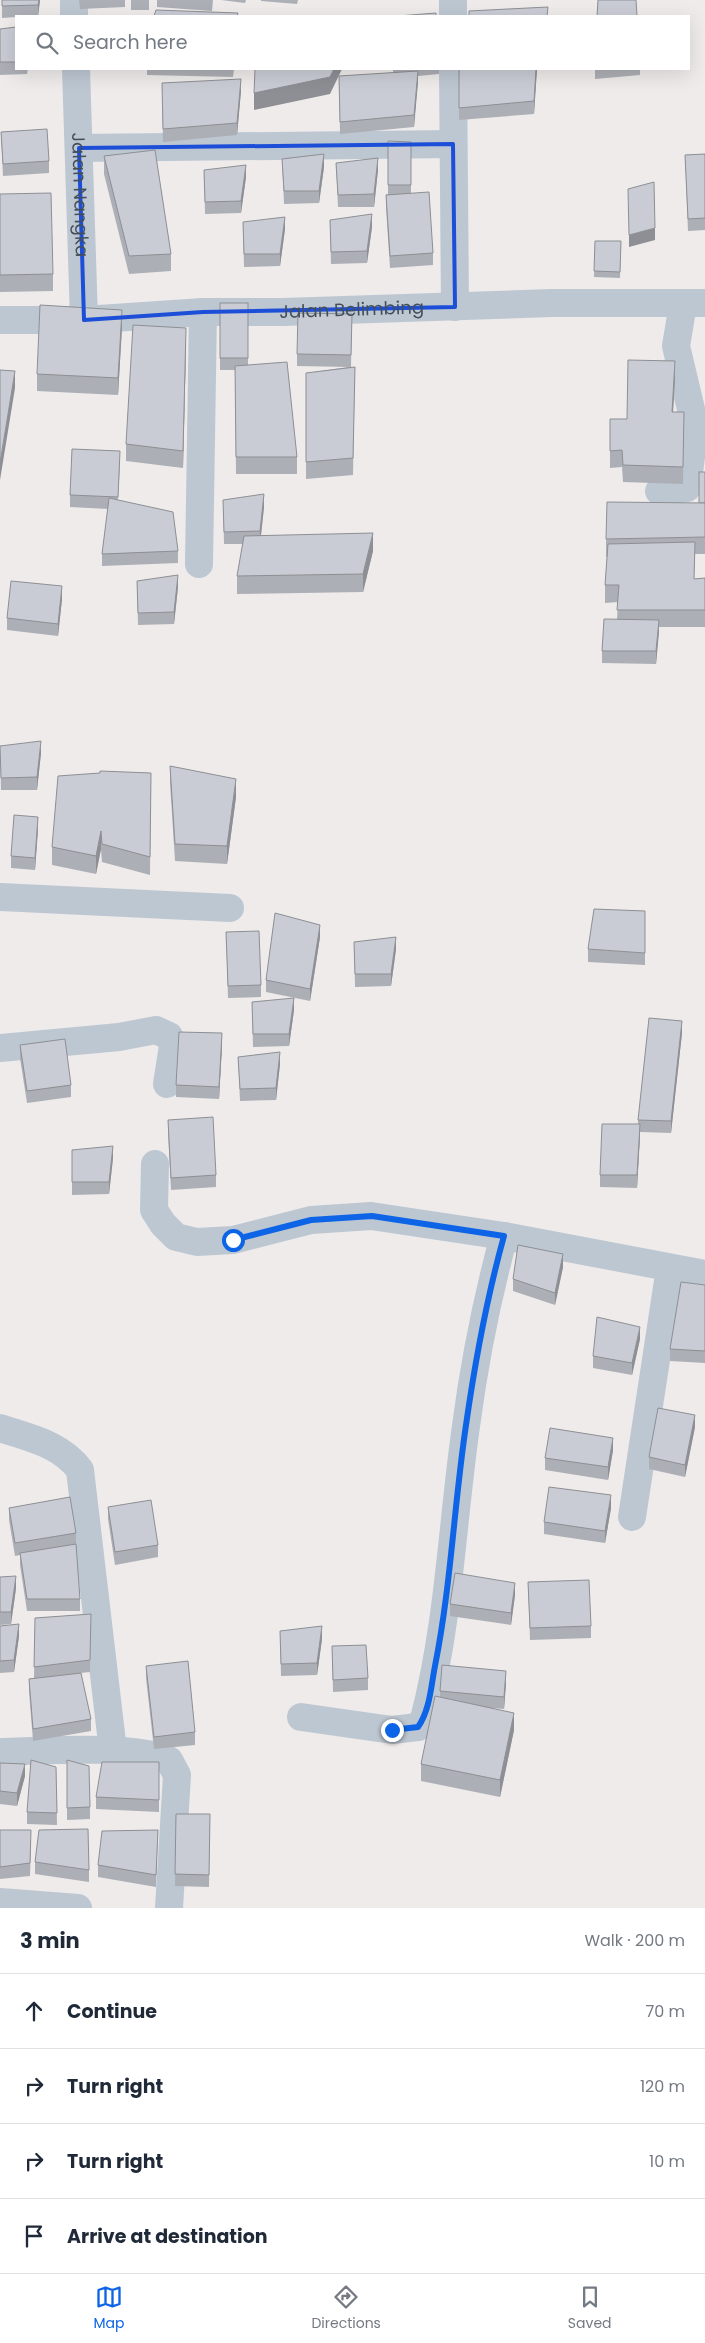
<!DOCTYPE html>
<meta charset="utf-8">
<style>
body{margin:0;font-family:Poppins,sans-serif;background:#f2f2f3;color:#1f2937}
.stop{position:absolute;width:15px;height:15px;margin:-11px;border:4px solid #0d64e6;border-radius:50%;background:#fff}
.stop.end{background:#0d64e6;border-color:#fff;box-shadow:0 1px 5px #0008}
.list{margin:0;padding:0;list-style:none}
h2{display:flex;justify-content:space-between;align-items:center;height:65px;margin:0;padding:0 20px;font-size:21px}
h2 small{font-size:16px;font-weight:400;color:#747a83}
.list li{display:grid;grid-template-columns:32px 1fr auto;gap:15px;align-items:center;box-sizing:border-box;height:75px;padding:0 20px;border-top:1px solid #e0e1e3}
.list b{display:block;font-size:19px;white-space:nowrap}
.list em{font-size:16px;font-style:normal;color:#747a83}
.icon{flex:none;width:28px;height:28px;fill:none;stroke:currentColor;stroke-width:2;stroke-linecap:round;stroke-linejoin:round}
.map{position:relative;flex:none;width:705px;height:1908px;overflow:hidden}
.search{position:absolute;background:#fff;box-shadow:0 5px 20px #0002;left:15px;right:15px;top:15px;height:55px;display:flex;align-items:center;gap:12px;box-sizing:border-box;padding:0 18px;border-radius:0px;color:#747a83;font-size:19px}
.sheet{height:365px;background:#fff}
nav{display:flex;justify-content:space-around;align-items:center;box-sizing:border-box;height:70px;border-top:1px solid #e0e1e3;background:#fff;font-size:14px;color:#747a83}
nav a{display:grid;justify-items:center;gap:2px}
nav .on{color:#0d64e6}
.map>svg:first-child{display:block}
</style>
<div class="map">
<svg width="705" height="1908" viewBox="0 0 705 1908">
<rect width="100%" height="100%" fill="#eeebea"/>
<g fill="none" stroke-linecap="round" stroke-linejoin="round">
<!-- minor -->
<g stroke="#bdc7d2" stroke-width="28">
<polyline points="453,0 453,16"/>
<polyline points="74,16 74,0"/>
<path id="s1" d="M 76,69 L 84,320"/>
<polyline points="453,69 455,307"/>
<polyline points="79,148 453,144"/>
<path id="s2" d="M 0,320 L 84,320 L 203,312 L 283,312 L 552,303 L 705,303"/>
<polyline points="659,491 687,488 695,426 676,346 683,304"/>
<polyline points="199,564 203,312"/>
<polyline points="0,897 230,908"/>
<polyline points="0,1048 119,1037 156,1030 169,1036 173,1046 167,1084"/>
<polyline points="155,1164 154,1210 163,1224 176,1237 197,1242 233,1240 311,1220 371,1216 504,1236"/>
<path d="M 0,1428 C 30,1438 61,1444 80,1470 L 113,1751"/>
<polyline points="632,1517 670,1268"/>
<path d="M 301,1717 L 392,1730 L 418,1727 L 424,1719 C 449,1623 452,1524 466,1426 C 474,1365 488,1295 504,1236 L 705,1274"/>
<path d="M 0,1752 C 43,1751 132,1744 169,1760 L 177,1775 L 169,1908"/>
<polyline points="0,1902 78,1908"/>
</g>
</g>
<!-- wall -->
<g fill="#adafb6">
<polygon points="2,0 40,0 38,16 16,16 16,17 2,18"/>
<polygon points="79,0 125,0 125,7 80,9"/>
<rect x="131" y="0" width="18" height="10"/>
<polygon points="157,0 213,0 212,11 157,7"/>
<polygon points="221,0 246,0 245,3"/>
<polygon points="261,0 298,0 297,4 261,1"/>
<polygon points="16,27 16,69 28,69 27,74 0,75 0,29"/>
<polygon points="147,69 234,69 233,77 147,75"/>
<polygon points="393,69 439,69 439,74 418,76 414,127 340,134 339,76 393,73"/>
<polygon points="459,69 537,69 534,114 459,120"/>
<polygon points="595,69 640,69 640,75 595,79"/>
<polygon points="162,83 241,91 237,135 163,142"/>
<polygon points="1,132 49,161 49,173 3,176"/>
<polygon points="388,141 411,142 411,193 433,253 433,265 390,268 386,207 386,195 388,194"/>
<polygon points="705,154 705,230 688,231 685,155"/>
<polygon points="104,156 171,254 171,271 129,274 104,174"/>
<polygon points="282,159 324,167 319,203 284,204"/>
<polygon points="336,163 378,170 374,207 338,207"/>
<polygon points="204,170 246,177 241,213 205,214"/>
<polygon points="0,194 53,274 53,291 0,292"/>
<polygon points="330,220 372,227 367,263 331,264"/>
<polygon points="243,222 285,229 280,266 244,267"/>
<polygon points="595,241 621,241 620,278 594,277"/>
<polygon points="220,303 248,303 248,365 297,457 297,474 236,474 235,370 220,370"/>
<polygon points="352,314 351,367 355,367 353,475 306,479 306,373 349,367 297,366 297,354"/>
<polygon points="122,327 118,395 37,391 37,374"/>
<polygon points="186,345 183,468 126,461 126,444"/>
<polygon points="675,378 673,412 684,412 683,484 623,482 622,467 610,468 610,419 627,419"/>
<polygon points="120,463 118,500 178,551 178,563 102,566 102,554 108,509 70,507 70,495"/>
<polygon points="705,472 705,554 695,554 694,579 705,578 705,627 659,627 656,664 602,663 602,651 617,620 618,602 605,603 605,585 607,557 606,557 606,539 699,503"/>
<polygon points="223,500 264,507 261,536 373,551 363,592 237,594 237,576 243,544 224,544"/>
<polygon points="137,581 178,587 174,624 138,625"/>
<polygon points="62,599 58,636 7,630 7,618"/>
<polygon points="0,746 41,753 37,790 1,790"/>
<polygon points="170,766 236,797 227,864 175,861 170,783"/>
<polygon points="151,773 150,875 102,862 101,849 96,874 52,865 52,847"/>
<polygon points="38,829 35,870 11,868 11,856"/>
<polygon points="226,932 261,985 261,997 228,998"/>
<polygon points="320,937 310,1001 266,992 266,980"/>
<polygon points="354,942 396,949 391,986 355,987"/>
<polygon points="588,949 645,953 645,965 588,962"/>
<polygon points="252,1002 294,1010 289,1046 253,1047"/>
<polygon points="682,1033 671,1133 640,1132 637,1188 600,1187 600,1175 638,1124 638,1120"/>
<polygon points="20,1045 71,1085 71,1097 27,1103 20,1058"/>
<polygon points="222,1046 219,1099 176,1097 176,1085"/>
<polygon points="238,1057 280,1064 276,1100 240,1101"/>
<polygon points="168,1120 216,1175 216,1187 171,1190 168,1132"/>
<polygon points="72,1150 113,1158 109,1194 72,1195"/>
<polygon points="563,1267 555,1305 513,1291 513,1279"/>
<polygon points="705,1285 705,1363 670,1361 670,1349"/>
<polygon points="640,1339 632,1375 593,1368 593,1356"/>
<polygon points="695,1427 685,1477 649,1469 649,1457"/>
<polygon points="613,1450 608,1480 545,1470 545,1458"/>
<polygon points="108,1507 158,1545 158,1557 115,1565 108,1519"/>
<polygon points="9,1508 76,1533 76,1545 80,1599 80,1611 27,1611 20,1565 20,1555 15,1556 9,1520"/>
<polygon points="611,1508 605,1543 544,1534 544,1522"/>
<polygon points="0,1577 16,1588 11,1624 0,1625"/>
<polygon points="528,1582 591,1626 591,1638 530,1640"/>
<polygon points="515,1595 511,1625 450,1616 450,1604"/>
<polygon points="91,1614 90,1672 80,1673 91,1719 91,1731 33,1741 29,1691 29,1679 34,1678 35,1618"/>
<polygon points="0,1626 19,1636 14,1672 0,1673"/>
<polygon points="280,1631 322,1639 317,1675 281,1676"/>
<polygon points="332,1646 368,1678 368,1690 333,1692"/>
<polygon points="146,1666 195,1732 195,1745 154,1749 146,1678"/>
<polygon points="506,1683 504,1709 491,1708 514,1730 500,1797 421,1781 421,1764 440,1697 440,1691"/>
<polygon points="67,1760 90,1807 90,1819 67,1820"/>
<polygon points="159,1762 159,1812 96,1809 96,1797"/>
<polygon points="0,1763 25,1776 17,1806 0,1804"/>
<polygon points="56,1767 57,1825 27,1824 27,1812"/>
<polygon points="176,1814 210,1814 209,1887 175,1886"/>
<polygon points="0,1830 31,1842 30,1876 0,1879"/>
<polygon points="158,1830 156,1887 98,1877 98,1865"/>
<polygon points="35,1862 89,1870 89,1882 35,1874"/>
</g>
<!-- shaded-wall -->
<g fill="#8d8f94">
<polygon points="39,0 40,0 38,16 38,5"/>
<polygon points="334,69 342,69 330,94 254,110 254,93"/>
<polygon points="536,69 537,69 534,114 534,101"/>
<polygon points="418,71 418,83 414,127 414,115"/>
<polygon points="241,79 241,91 237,135 237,123"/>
<polygon points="324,154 324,167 319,203 319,191"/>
<polygon points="378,158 378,170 374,207 374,194"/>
<polygon points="246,165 246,177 241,213 241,201"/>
<polygon points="372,214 372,227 367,263 367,251"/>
<polygon points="285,217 285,229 280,266 280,254"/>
<polygon points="655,228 655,240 629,247 629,235"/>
<polygon points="122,310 122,327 118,395 118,378"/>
<polygon points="186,328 186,345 183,468 183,451"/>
<polygon points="675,361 675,378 672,429 672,412"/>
<polygon points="15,371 15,388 0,480 0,463"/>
<polygon points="264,494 264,507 260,543 260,531"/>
<polygon points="373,533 373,551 363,592 363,574"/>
<polygon points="178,575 178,587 174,624 174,612"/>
<polygon points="62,586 62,599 58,636 58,624"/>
<polygon points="659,620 659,632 656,664 656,651"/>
<polygon points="41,741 41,753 37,790 37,777"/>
<polygon points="236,779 236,797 227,864 227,846"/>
<polygon points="38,817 38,829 35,870 35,858"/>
<polygon points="101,831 101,849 96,874 96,856"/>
<polygon points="320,925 320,937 310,1001 310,989"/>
<polygon points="396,937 396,949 391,986 391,974"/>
<polygon points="294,998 294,1010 289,1046 289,1034"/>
<polygon points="682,1021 682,1033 671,1133 671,1121"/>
<polygon points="222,1033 222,1046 219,1099 219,1087"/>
<polygon points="280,1052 280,1064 276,1100 276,1088"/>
<polygon points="640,1124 640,1137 637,1188 637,1175"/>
<polygon points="113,1146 113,1158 109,1194 109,1182"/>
<polygon points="563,1254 563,1267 555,1305 555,1293"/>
<polygon points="640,1327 640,1339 632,1375 632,1363"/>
<polygon points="695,1415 695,1427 685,1477 685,1465"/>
<polygon points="613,1438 613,1450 608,1480 608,1467"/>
<polygon points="611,1495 611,1508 605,1543 605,1531"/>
<polygon points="16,1576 16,1588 11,1624 11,1612"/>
<polygon points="515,1583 515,1595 511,1625 511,1613"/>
<polygon points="19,1624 19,1636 14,1672 14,1660"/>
<polygon points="322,1626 322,1639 317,1675 317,1663"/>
<polygon points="506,1671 506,1683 504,1709 504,1697"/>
<polygon points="514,1713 514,1730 500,1797 500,1780"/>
<polygon points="25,1764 25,1776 17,1806 17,1793"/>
</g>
<!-- building -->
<g fill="#c9ccd4" stroke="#8d8f94">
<polygon points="2,0 39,0 38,5 2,6"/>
<polygon points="598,0 636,0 637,16 597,16"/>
<polygon points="548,7 547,16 469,16 469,11"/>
<polygon points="156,10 238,13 237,16 154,16"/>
<polygon points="436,13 436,16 398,16"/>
<polygon points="16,27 16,62 0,62 0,29"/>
<polygon points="255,69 334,69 330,77 254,93"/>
<polygon points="459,69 536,69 534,101 459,108"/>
<polygon points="418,71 414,115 340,122 339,76"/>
<polygon points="241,79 237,123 163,129 162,83"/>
<polygon points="47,129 49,161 3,164 1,132"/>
<polygon points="388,141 411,142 411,185 388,185"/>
<polygon points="155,150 171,254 129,256 104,156"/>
<polygon points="324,154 319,191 284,191 282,159"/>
<polygon points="705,154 705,218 688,219 685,155"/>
<polygon points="378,158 374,194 338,195 336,163"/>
<polygon points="246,165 241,201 205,202 204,170"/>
<polygon points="654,182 655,228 629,235 628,189"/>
<polygon points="429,192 433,253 390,256 386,195"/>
<polygon points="51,193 53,274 0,275 0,194"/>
<polygon points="372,214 367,251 331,252 330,220"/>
<polygon points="285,217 280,254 244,254 243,222"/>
<polygon points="595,241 621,241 620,272 594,271"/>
<rect x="220" y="303" width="28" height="55"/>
<polygon points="40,305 122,310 118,378 37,374"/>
<polygon points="298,313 352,314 351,355 297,354"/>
<polygon points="133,325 186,328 183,451 126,444"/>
<polygon points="628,360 675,361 672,412 684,412 683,467 623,465 622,450 610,451 610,419 627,419"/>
<polygon points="287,362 297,457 236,457 235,366"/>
<polygon points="355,367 353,458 306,462 306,373"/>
<polygon points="0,370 15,371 0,463"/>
<polygon points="72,449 120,451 118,497 70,495"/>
<rect x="699" y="472" width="6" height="31"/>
<polygon points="264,494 260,531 224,532 223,500"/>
<polygon points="109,498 173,512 178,551 102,554"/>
<polygon points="607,502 705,503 705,537 606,539"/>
<polygon points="373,533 363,574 237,576 244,536"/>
<polygon points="695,542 694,579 705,578 705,610 617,610 619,585 605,585 608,544"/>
<polygon points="178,575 174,612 138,613 137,581"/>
<polygon points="11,581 62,586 58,624 7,618"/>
<polygon points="604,619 659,620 656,651 602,651"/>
<polygon points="41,741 37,777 1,778 0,746"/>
<polygon points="170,766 236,779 227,846 175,844"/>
<polygon points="100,771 151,773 150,857 102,844 101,831 96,856 52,847 58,776 100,773"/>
<polygon points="14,815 38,817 35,858 11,856"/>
<polygon points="594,909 645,911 645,953 588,949"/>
<polygon points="275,913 320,925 310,989 266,980"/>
<polygon points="259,931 261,985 228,986 226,932"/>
<polygon points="396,937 391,974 355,974 354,942"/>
<polygon points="294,998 289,1034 253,1034 252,1002"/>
<polygon points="649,1018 682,1021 671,1121 638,1120"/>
<polygon points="179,1032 222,1033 219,1087 176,1085"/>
<polygon points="65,1039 71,1085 27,1091 20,1045"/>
<polygon points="280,1052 276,1088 240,1089 238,1057"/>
<polygon points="213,1117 216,1175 171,1178 168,1120"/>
<polygon points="602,1124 640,1124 637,1175 600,1175"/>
<polygon points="113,1146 109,1182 72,1182 72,1150"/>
<polygon points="518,1245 563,1254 555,1293 513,1279"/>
<polygon points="681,1282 705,1285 705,1351 670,1349"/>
<polygon points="597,1317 640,1327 632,1363 593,1356"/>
<polygon points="658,1408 695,1415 685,1465 649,1457"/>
<polygon points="550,1428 613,1438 608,1467 545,1458"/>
<polygon points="549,1487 611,1495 605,1531 544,1522"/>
<polygon points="70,1497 76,1533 15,1543 9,1508"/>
<polygon points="151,1500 158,1545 115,1552 108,1507"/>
<polygon points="76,1544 80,1599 27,1599 20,1553"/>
<polygon points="455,1573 515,1583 511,1613 450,1604"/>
<polygon points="16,1576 11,1612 0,1612 0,1577"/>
<polygon points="589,1580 591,1626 530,1628 528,1582"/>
<polygon points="91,1614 90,1660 34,1667 35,1618"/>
<polygon points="19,1624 14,1660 0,1661 0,1626"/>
<polygon points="322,1626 317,1663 281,1664 280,1631"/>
<polygon points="366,1645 368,1678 333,1680 332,1646"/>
<polygon points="188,1661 195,1732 154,1737 146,1666"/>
<polygon points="442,1665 506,1671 504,1697 440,1691"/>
<polygon points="81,1673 91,1719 33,1729 29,1679"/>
<polygon points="435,1696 514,1713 500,1780 421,1764"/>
<polygon points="31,1760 56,1767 57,1813 27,1812"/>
<polygon points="67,1760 89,1766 90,1807 67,1808"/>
<polygon points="102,1762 159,1762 159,1800 96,1797"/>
<polygon points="0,1763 25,1764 17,1793 0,1791"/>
<polygon points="176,1814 210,1814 209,1875 175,1874"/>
<polygon points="88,1829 89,1870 35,1862 39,1830"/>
<polygon points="0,1830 31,1830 30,1863 0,1867"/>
<polygon points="158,1830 156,1875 98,1865 102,1831"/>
</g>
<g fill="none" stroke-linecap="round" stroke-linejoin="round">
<!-- route -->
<path stroke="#0d64e6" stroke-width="6" d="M 233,1240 L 311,1220 L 372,1216 L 504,1236 C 487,1297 475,1362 466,1425 C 454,1505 451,1586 435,1666 C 431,1686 430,1710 418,1727 L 392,1730"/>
</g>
<!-- marked area -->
<path fill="none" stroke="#1d4ed8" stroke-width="4" stroke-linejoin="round" d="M 453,144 L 455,307 L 203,312 L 84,320 L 79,148 Z"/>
<g text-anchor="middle" stroke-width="4.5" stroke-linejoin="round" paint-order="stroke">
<!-- street labels -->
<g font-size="18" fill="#424e59" stroke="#fff">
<text dy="6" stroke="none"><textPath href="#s1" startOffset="126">Jalan Nangka</textPath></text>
<text dy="6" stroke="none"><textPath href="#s2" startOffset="352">Jalan Belimbing</textPath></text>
</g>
</g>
</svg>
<div class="stop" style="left:233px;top:1240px"></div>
<div class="stop end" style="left:392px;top:1730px"></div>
<div class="search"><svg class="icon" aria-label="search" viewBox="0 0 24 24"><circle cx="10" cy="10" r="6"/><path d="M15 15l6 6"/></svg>Search here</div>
</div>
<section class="sheet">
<h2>3 min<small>Walk · 200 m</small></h2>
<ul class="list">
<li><svg class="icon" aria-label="ahead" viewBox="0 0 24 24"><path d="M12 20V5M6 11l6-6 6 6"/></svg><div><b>Continue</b></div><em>70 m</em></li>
<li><svg class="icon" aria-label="right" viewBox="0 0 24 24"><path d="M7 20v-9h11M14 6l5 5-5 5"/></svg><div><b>Turn right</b></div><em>120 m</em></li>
<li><svg class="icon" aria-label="right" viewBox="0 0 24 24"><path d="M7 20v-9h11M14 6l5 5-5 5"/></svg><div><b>Turn right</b></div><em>10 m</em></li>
<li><svg class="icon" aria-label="arrive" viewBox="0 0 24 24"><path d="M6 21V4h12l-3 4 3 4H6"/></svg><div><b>Arrive at destination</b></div></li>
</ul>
</section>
<nav>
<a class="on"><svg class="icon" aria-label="map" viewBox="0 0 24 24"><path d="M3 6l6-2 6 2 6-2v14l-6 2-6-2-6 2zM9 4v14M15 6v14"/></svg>Map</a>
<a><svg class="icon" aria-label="directions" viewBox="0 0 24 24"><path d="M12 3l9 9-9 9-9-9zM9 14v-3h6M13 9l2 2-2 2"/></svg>Directions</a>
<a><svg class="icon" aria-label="saved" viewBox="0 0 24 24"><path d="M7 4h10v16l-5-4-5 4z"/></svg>Saved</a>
</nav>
